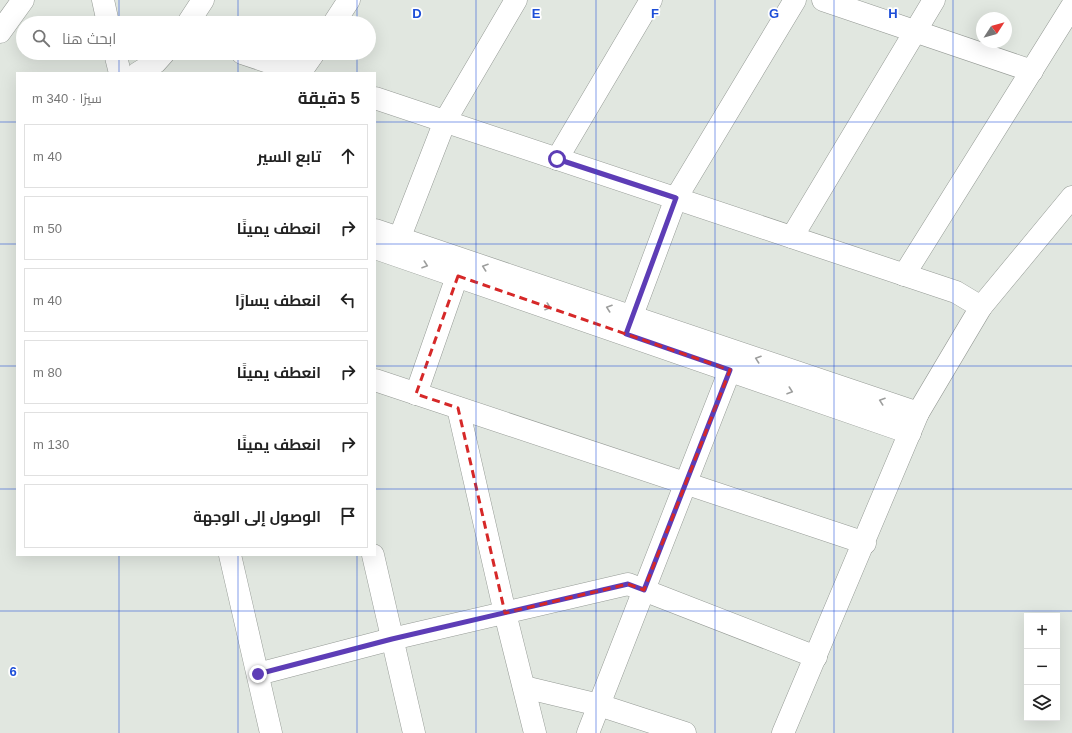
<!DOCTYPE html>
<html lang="ar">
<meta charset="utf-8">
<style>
body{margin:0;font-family:Arial,Cairo,sans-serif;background:#f2f2f2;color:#222;direction:rtl}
.controls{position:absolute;right:12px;bottom:12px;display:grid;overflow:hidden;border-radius:0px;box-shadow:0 4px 16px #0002}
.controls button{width:36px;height:36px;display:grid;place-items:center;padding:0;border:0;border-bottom:1px solid #e0e0e0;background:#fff;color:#222;font:20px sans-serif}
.compass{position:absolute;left:976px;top:12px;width:36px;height:36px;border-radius:50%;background:#fff;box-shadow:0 4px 16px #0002;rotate:54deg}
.stop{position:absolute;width:12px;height:12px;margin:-9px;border:3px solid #5d3db6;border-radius:50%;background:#fff}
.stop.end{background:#5d3db6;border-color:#fff;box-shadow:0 1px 4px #0008}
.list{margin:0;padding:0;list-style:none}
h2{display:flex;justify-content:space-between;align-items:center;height:52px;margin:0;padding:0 16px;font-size:17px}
h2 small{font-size:13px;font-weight:400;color:#767676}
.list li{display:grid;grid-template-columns:26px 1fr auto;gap:12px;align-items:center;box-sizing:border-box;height:64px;margin:0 8px 8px;padding:0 8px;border:1px solid #e0e0e0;border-radius:0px}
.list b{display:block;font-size:15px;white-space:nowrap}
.list em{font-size:13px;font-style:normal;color:#767676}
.icon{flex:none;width:22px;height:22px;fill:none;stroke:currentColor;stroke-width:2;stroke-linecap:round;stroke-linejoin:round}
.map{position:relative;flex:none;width:1072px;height:733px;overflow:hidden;direction:ltr}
.search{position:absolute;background:#fff;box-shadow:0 4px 16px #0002;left:16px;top:16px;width:360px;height:44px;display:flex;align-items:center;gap:10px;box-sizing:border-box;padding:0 14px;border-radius:22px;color:#767676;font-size:15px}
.panel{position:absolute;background:#fff;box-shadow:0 4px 16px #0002;left:16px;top:72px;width:360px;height:484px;border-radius:0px;direction:rtl}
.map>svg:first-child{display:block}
</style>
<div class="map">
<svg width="1072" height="733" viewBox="0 0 1072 733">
<rect width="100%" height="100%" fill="#e1e7e0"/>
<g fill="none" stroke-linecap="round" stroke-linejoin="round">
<!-- minor casing -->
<g stroke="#969b96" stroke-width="23">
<g id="minor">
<polyline points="103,0 108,23"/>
<polyline points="823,0 1032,71"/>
<polyline points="188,23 203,0"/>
<polyline points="334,23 349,0"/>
<polyline points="0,32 23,0"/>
<polyline points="115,53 120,73"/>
<polyline points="242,53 301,73"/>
<polyline points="138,73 156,62 164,53"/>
<polyline points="300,73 314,53"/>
<polyline points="375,98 956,292 981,307"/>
<polyline points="557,159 651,0"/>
<polyline points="375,230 918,413"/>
<polyline points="792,237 934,0"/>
<polyline points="375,248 910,433"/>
<polyline points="394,252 445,121 516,0"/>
<polyline points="904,275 1072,6"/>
<polyline points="627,329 676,198 795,0"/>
<polyline points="375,380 865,543"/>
<polyline points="416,394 462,262"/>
<polyline points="458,408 505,613 535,733"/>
<polyline points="230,555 271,733"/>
<polyline points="373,555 414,733"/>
<polyline points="258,674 392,639 628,584 816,657"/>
<polyline points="524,687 599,705 685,733"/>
<polyline points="588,733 735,357"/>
<polyline points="783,733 918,413 981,307 1072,197"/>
</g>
</g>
<!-- minor -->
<use href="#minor" stroke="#fff" stroke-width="22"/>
</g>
<!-- one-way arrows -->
<defs><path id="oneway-chevron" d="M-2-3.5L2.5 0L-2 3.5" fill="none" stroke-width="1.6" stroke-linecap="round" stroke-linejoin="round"/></defs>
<g stroke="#9d9e9d">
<use href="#oneway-chevron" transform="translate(425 265) rotate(19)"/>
<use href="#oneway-chevron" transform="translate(485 267) rotate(-161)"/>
<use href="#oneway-chevron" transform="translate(548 307) rotate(19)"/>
<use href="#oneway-chevron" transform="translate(609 308) rotate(-161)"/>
<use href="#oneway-chevron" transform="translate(758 359) rotate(-161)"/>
<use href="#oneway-chevron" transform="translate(790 391) rotate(19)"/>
<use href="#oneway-chevron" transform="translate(882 401) rotate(-161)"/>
</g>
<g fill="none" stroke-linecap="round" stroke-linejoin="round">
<!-- route -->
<polyline stroke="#5d3db6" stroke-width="5" points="258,674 392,639 628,584 644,590 730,370 626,334 676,198 557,159"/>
</g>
<!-- marked area -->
<path fill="none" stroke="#d62828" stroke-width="3" stroke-dasharray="8 5" stroke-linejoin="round" d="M 458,276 L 730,370 L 644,590 L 628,584 L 505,613 L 458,408 L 416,394 Z"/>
<!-- grid -->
<path fill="none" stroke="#1d4ed8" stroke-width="1" stroke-opacity="0.55" d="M 119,0 L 119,23M 238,0 L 238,23M 357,0 L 357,23M 476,0 L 476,733M 596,0 L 596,733M 715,0 L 715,733M 834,0 L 834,733M 953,0 L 953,733M 119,53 L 119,73M 238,53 L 238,73M 357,53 L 357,73M 0,122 L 17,122M 375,122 L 1072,122M 0,244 L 17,244M 375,244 L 1072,244M 0,366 L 17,366M 375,366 L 1072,366M 0,489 L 17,489M 375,489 L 1072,489M 119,555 L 119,733M 238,555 L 238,733M 357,555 L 357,733M 0,611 L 1072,611"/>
<g font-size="13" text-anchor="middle" font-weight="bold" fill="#1d4ed8" stroke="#fff" stroke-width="3.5" stroke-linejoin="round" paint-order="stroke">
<text x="417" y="18">D</text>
<text x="536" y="18">E</text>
<text x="655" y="18">F</text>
<text x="774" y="18">G</text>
<text x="893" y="18">H</text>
<text x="13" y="676">6</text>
</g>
</svg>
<div class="controls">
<button>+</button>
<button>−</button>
<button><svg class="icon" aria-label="layers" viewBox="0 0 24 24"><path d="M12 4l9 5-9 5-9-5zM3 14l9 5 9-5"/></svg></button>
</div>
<svg class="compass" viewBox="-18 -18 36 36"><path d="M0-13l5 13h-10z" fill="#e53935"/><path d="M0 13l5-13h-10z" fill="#767676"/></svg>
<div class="stop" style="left:557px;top:159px"></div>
<div class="stop end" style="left:258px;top:674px"></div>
<div class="search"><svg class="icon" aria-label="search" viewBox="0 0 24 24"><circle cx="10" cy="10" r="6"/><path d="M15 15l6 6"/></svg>ابحث هنا</div>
<section class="panel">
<h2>5 دقيقة<small>سيرًا · 340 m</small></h2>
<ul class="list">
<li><svg class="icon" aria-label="ahead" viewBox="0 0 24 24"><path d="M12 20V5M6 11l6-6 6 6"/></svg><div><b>تابع السير</b></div><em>40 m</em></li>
<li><svg class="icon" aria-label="right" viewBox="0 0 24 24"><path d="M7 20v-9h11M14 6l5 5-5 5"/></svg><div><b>انعطف يمينًا</b></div><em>50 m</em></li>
<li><svg class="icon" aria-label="left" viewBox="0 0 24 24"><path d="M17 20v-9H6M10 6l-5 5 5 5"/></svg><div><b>انعطف يسارًا</b></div><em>40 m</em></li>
<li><svg class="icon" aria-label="right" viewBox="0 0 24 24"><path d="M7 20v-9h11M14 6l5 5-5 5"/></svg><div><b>انعطف يمينًا</b></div><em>80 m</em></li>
<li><svg class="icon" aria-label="right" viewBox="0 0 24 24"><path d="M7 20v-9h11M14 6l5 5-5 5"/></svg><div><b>انعطف يمينًا</b></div><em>130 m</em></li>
<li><svg class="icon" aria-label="arrive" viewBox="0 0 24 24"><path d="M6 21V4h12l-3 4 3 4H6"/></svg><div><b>الوصول إلى الوجهة</b></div></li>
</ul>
</section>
</div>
